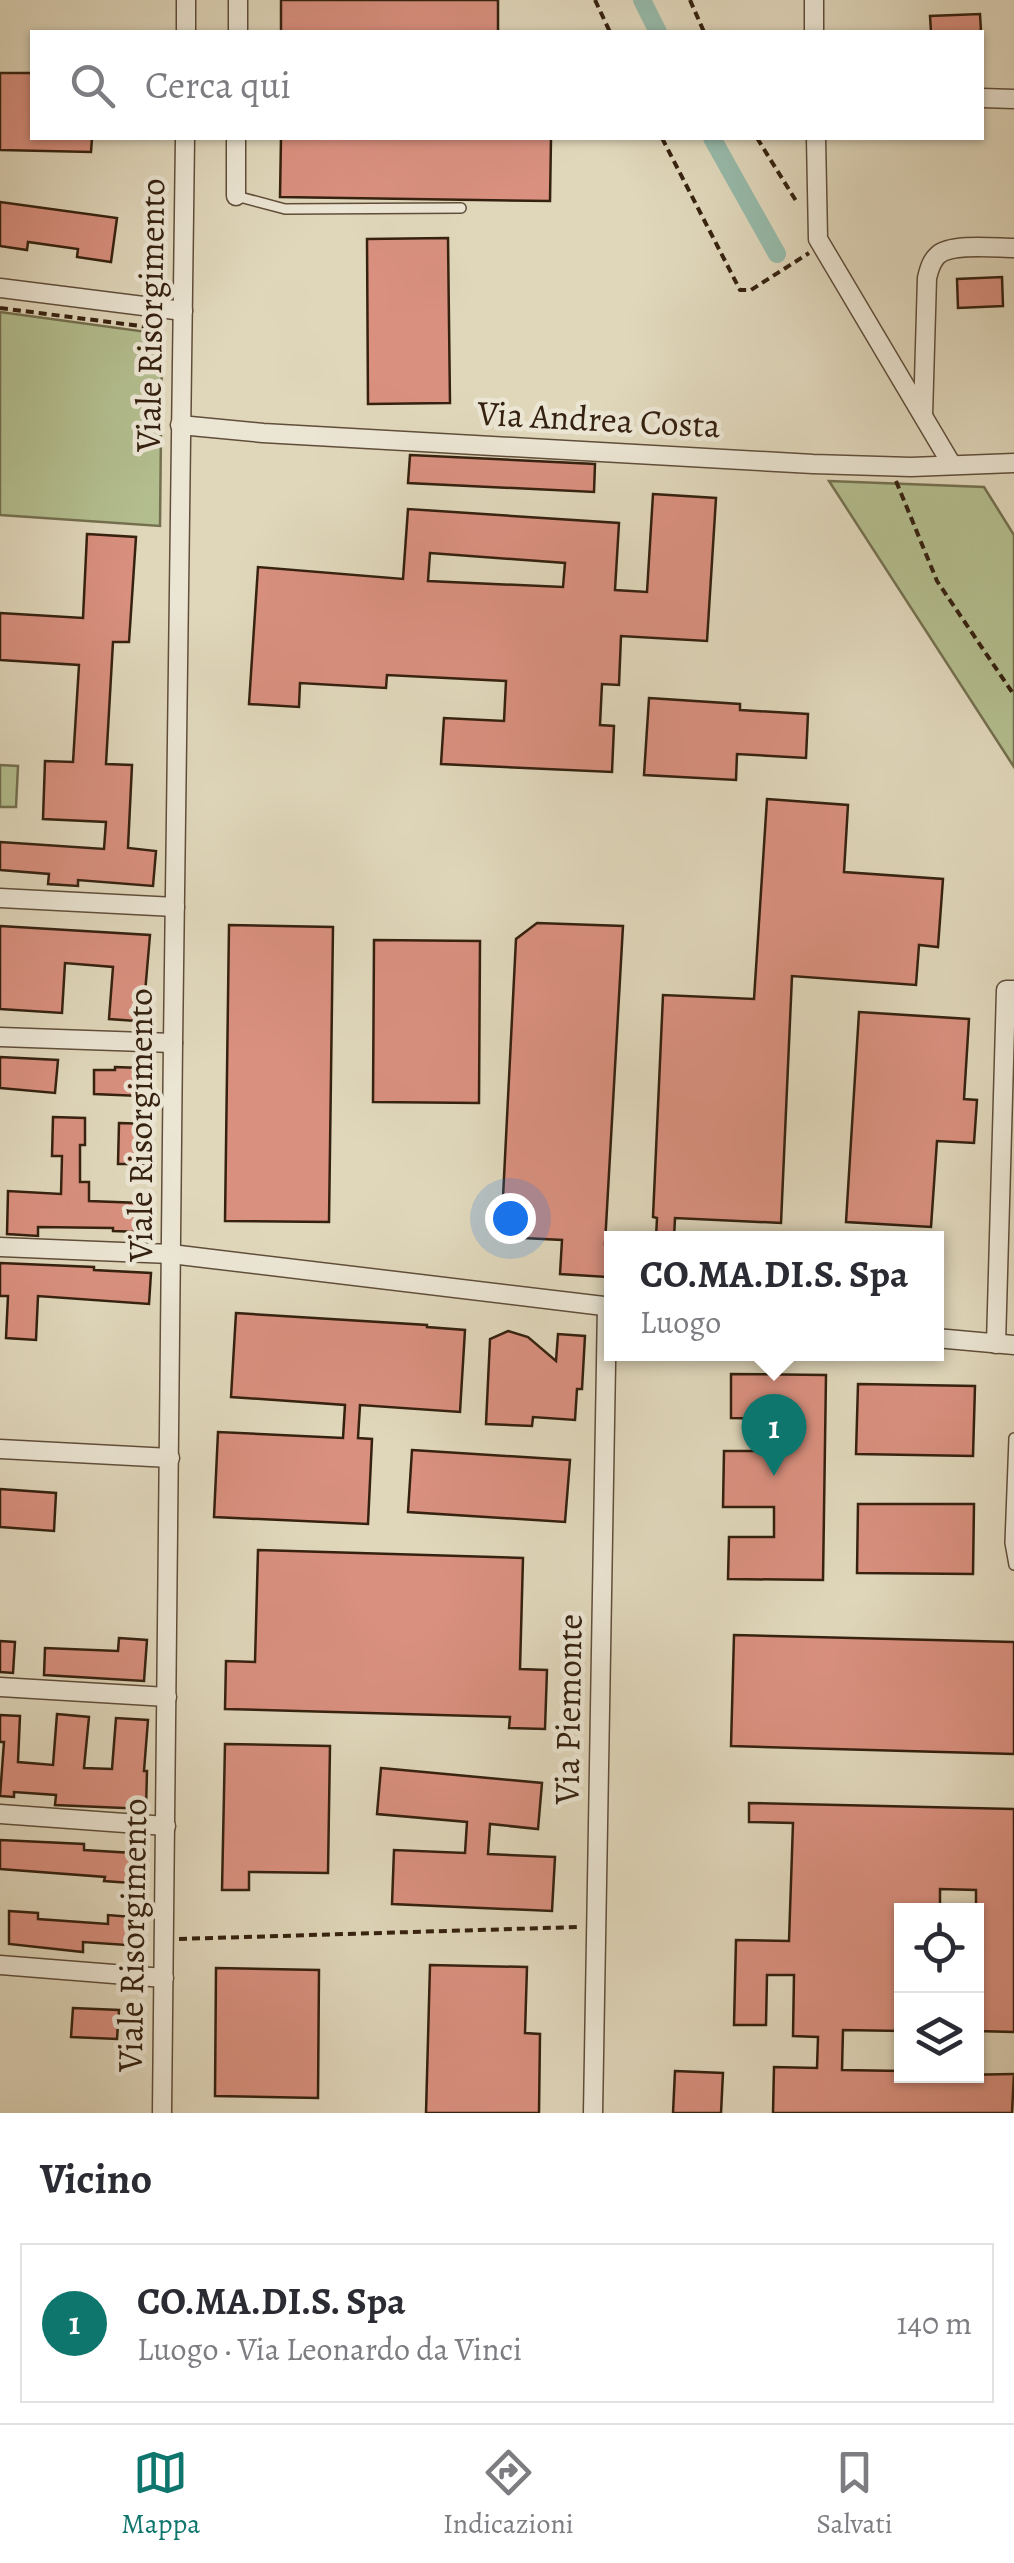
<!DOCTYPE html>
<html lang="it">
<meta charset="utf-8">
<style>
body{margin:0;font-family:Alegreya,serif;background:#f7f7f7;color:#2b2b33}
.controls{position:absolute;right:30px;bottom:30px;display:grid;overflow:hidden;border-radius:0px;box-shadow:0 2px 8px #0004}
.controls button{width:90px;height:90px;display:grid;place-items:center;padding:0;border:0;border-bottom:2px solid #e1e1e2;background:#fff;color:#2b2b33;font:50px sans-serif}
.you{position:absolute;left:510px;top:1218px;width:35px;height:35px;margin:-25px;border:8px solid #fff;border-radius:50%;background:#1a73e8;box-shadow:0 0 0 15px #1a73e833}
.badge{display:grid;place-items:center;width:65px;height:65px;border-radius:50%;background:#0f766e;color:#fff;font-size:32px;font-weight:700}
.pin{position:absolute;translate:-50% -82px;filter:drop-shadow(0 2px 5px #0008)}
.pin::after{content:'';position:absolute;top:52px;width:35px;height:30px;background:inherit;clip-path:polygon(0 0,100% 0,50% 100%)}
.popup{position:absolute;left:604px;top:1231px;width:340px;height:130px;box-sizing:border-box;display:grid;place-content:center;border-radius:0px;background:#fff;filter:drop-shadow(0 2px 8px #0005);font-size:32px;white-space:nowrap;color:#7c7c81}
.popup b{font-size:38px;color:#2b2b33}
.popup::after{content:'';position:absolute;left:50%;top:100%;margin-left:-20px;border:20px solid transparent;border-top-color:#fff}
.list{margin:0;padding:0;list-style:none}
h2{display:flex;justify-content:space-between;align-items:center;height:130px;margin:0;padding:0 40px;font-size:42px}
h2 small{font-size:32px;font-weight:400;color:#7c7c81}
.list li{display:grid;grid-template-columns:65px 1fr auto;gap:30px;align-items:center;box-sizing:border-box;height:160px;margin:0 20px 20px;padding:0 20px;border:2px solid #e1e1e2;border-radius:0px}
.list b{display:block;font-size:38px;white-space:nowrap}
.list p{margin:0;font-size:32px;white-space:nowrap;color:#7c7c81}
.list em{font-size:32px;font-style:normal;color:#7c7c81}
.icon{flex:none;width:55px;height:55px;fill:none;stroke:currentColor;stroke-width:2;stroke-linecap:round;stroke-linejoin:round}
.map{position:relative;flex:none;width:1014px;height:2113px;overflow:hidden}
.search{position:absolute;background:#fff;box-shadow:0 2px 8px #0004;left:30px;right:30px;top:30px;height:110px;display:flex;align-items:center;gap:25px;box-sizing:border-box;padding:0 35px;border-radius:0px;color:#7c7c81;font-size:38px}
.sheet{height:310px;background:#fff}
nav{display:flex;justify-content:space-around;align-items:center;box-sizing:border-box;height:140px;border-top:2px solid #e1e1e2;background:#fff;font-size:28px;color:#7c7c81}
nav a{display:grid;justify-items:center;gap:5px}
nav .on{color:#0f766e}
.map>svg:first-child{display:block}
</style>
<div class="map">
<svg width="1014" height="2113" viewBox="0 0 1014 2113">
<rect width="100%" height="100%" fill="#e0d7bb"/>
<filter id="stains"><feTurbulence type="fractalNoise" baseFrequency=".002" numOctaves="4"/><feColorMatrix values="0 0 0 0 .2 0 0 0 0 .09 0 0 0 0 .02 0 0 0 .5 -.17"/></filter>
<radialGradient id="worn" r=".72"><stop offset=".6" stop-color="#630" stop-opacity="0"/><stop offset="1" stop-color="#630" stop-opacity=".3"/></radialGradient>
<!-- green -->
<g fill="#b3be8f" stroke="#74704f" stroke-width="2.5">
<polygon points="0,312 162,334 160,526 0,515"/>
<polygon points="829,481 984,487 1014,535 1014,767"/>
<polygon points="0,765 18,766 16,807 0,807"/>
</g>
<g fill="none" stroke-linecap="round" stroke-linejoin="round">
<!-- canal -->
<g stroke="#96baaa" stroke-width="18">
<polyline points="642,0 658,32"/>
<polyline points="712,138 777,254"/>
</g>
</g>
<!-- building -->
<g fill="#d9907f" stroke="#35210f" stroke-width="2.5" fill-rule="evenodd">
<rect x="281" y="0" width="217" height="32"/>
<polygon points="980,14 981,32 931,32 930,16"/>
<polygon points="0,73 32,73 32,138 92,138 91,152 0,150"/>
<polygon points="281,138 551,138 550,201 280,197"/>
<polygon points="0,202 117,218 111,262 77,257 78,249 28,242 27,250 0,246"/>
<polygon points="448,238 450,403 368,404 367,239"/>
<polygon points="1002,277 1003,306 958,308 957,279"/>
<polygon points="410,455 595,464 594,492 408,483"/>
<path d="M 653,494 L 716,498 L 707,641 L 621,636 L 619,685 L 602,684 L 600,725 L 614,726 L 612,772 L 441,764 L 444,718 L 504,721 L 506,681 L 387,675 L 386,688 L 300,683 L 299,707 L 249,704 L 258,567 L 403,579 L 408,509 L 619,523 L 615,590 L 647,592 ZM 430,553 L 565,563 L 563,587 L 428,581 Z"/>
<polygon points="87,534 136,537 129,642 113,642 106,764 132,765 128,848 156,851 153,886 78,880 78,886 48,884 49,874 0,870 0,842 104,849 106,822 43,819 45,761 73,762 79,665 0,660 0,613 83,618"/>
<polygon points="649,698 740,704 740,710 808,714 806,758 737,754 736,780 644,775"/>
<polygon points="767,799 848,805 844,872 943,879 938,947 919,945 916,985 792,976 781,1223 675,1218 674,1238 656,1238 657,1218 653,1217 663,995 754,999"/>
<polygon points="537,923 623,926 605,1244 609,1244 607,1277 560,1274 562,1240 501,1237 516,939"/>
<polygon points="229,925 333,927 329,1222 225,1221"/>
<polygon points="0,926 150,935 145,993 152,994 150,1022 109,1019 113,967 65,963 62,1013 0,1009"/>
<polygon points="374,940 480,941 479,1103 373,1102"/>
<polygon points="859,1012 969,1019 964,1099 977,1100 974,1143 937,1141 931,1227 846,1222"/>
<polygon points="0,1057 58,1060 55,1093 0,1088"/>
<polygon points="115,1067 141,1068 140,1096 94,1094 94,1070 115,1070"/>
<polygon points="53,1117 85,1118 85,1145 80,1145 80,1182 89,1182 89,1201 141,1203 140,1232 113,1231 113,1228 38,1227 38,1236 7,1234 8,1191 61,1194 62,1156 52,1156"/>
<polygon points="119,1123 150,1124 149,1164 118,1164"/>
<polygon points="0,1263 94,1267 94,1270 151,1273 149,1304 38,1296 36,1340 6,1338 8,1296 0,1296"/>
<polygon points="236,1313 427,1325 427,1327 465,1330 460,1412 360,1405 358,1438 372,1439 368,1524 214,1517 218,1432 343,1438 345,1405 231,1397"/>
<polygon points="508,1331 528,1337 556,1361 558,1334 585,1336 582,1389 577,1389 575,1420 533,1417 532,1426 486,1424 490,1339"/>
<polygon points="731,1374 826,1375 823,1580 728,1579 729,1537 774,1537 774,1507 723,1507 724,1451 775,1451 775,1419 731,1418"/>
<polygon points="858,1384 975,1386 973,1456 856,1454"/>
<polygon points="412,1450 570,1460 565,1522 408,1512"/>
<polygon points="0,1489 56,1493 54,1531 0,1527"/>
<polygon points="858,1504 974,1504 973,1574 857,1573"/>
<polygon points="258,1550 523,1558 520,1669 547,1670 545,1729 509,1728 510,1717 225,1709 226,1661 255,1662"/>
<polygon points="734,1635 1014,1642 1014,1754 731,1746"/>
<polygon points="119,1638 147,1640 144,1681 44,1675 45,1648 118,1651"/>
<polygon points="0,1641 15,1642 13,1673 0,1672"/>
<polygon points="57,1714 89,1717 84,1768 112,1769 116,1718 148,1720 144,1771 147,1771 146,1809 55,1805 56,1795 14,1792 14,1797 0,1796 4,1742 0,1742 0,1715 20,1716 18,1762 53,1765"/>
<polygon points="225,1744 330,1746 328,1873 249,1872 249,1890 222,1890"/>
<polygon points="381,1768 542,1783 538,1829 490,1824 488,1854 555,1857 552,1911 392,1904 394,1850 465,1853 467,1822 377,1814"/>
<polygon points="749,1803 1014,1809 1014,2032 976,2031 976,1890 940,1889 940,1910 902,1910 902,2031 843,2030 842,2070 902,2071 902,2076 1014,2074 1012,2113 773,2113 774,2067 817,2068 818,2037 793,2036 794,1975 767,1975 766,2025 734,2025 736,1940 789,1941 793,1823 749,1822"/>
<polygon points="0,1840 84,1844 84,1850 133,1853 131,1883 104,1881 105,1877 0,1869"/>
<polygon points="9,1911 38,1913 38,1919 108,1924 108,1915 144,1918 141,1946 83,1942 83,1952 9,1944"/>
<polygon points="430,1965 527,1967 525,2033 540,2034 539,2113 426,2113"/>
<polygon points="216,1968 319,1970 318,2098 215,2096"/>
<polygon points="73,2008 119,2010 117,2039 71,2037"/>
<polygon points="675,2071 723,2073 721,2113 673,2113"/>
</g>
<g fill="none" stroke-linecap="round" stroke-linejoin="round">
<!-- service casing -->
<g stroke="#604e3a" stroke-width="12">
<g id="service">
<polyline points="236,196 285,209 461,208"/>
<polyline points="1014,1438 1010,1543 1014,1565"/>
</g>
</g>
<!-- minor casing -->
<g stroke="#604e3a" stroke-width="21">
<g id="minor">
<polyline points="814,0 814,32"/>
<polyline points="186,32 186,0"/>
<polyline points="238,32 238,0"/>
<polyline points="982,98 1014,99"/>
<polyline points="816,138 818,239 952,465"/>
<polyline points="236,196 236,138"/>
<polyline points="0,288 183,311"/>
<path d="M 923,415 L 927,278 C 929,270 931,261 938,255 C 952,243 996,248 1014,248"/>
<polyline points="180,425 263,433 813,464 911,467 1014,463"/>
<polyline points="0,898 175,907"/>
<polyline points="0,1037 173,1043"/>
<polyline points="0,1247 171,1254 612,1307"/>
<polyline points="936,1338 1014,1345"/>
<polyline points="996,1344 1006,990 1014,990"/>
<polyline points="0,1449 170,1458"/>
<polyline points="0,1687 167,1697"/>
<polyline points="0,1814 166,1826"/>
<polyline points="0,1965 164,1978"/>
<polyline points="162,2113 173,1043 185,138"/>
<polyline points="593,2113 607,1306"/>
</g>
</g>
<!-- path -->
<g stroke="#35210f" stroke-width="4" stroke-dasharray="8 5" stroke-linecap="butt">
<polyline points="595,0 610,32"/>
<polyline points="690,0 704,32"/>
<polyline points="662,138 740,290 751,290 809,253"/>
<polyline points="757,138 798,204"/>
<polyline points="157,289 158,216 168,202"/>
<polyline points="0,308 156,328"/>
<polyline points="896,481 937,581 1014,695"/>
<polyline points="179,1939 579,1927"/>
</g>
<!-- service -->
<use href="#service" stroke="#ebe5d3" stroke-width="9"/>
<!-- minor -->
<use href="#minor" stroke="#ebe5d3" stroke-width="18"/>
</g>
<g text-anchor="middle" stroke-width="9" stroke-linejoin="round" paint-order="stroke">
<!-- street labels -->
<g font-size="35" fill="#35210f" stroke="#ebe5d3">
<text transform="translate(150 315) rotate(-89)" y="12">Viale Risorgimento</text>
<text transform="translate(599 419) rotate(3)" y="12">Via Andrea Costa</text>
<text transform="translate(140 1125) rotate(-90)" y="12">Viale Risorgimento</text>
<text transform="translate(568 1709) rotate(-89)" y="12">Via Piemonte</text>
<text transform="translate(132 1935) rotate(-89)" y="12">Viale Risorgimento</text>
</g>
</g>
<rect width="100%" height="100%" filter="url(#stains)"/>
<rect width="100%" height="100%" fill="url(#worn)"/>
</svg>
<div class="controls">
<button><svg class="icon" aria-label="locate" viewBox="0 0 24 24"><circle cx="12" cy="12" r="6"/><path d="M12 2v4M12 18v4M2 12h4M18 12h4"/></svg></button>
<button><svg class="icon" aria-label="layers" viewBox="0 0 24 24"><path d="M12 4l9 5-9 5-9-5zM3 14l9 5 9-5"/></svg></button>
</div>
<div class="you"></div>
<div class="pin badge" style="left:774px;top:1476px">1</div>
<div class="popup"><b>CO.MA.DI.S. Spa</b>Luogo</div>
<div class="search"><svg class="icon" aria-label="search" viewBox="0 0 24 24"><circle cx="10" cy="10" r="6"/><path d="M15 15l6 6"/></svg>Cerca qui</div>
</div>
<section class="sheet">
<h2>Vicino<small></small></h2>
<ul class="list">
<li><span class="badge">1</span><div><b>CO.MA.DI.S. Spa</b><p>Luogo · Via Leonardo da Vinci</p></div><em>140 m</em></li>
</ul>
</section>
<nav>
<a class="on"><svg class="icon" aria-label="map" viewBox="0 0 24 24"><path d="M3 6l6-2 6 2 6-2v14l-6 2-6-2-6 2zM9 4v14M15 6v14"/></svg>Mappa</a>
<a><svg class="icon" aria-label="directions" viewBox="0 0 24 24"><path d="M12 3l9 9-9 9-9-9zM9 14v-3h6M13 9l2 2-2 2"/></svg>Indicazioni</a>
<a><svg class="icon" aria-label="saved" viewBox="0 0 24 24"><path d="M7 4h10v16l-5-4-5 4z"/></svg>Salvati</a>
</nav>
